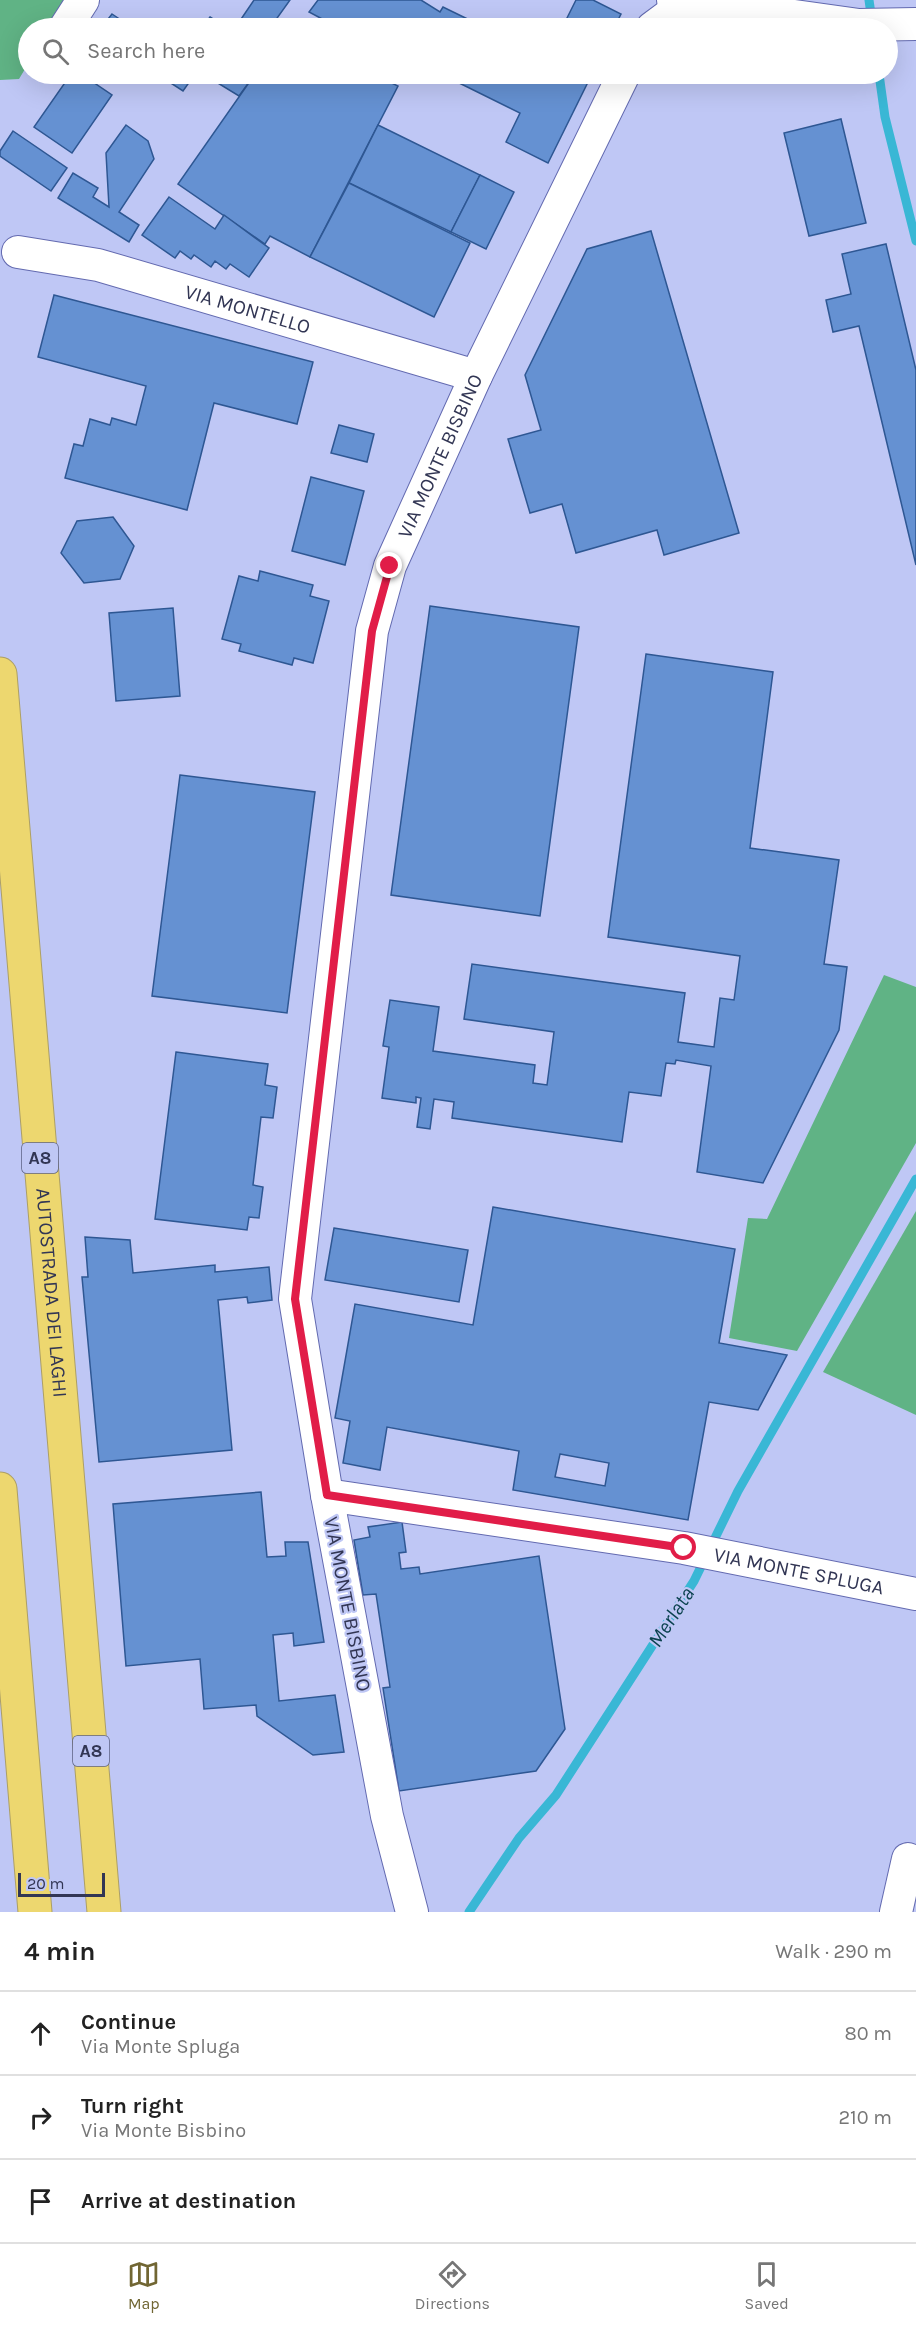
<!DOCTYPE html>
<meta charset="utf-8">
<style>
body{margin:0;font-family:Karla,sans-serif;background:#f6f6f6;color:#222}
.scale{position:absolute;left:18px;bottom:15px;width:87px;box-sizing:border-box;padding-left:6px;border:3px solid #323654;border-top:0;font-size:16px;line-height:21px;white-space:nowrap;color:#323654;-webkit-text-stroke:4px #bfc7f5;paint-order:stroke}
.stop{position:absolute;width:18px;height:18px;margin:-14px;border:4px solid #e11d48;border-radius:50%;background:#fff}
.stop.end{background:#e11d48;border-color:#fff;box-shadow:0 2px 6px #0008}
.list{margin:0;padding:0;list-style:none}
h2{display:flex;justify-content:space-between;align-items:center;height:78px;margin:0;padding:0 24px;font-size:26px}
h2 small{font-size:20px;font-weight:400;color:#767676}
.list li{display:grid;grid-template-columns:39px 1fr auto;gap:18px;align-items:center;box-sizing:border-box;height:84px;padding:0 24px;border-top:2px solid #e0e0e0}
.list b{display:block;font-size:22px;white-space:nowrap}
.list p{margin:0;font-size:20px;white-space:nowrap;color:#767676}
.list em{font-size:20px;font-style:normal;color:#767676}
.icon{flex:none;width:33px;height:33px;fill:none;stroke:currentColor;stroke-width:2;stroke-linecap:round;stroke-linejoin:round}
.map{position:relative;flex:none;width:916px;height:1912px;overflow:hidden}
.search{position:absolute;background:#fff;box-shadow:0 6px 24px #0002;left:18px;right:18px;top:18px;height:66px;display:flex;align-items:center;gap:15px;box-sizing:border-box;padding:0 21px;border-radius:33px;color:#767676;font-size:22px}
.sheet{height:330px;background:#fff}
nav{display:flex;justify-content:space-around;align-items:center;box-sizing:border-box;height:84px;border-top:2px solid #e0e0e0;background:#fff;font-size:16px;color:#767676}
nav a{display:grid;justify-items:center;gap:3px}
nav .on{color:#716633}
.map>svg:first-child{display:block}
</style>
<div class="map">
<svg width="916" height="1912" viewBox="0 0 916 1912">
<rect width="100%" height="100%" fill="#bfc7f5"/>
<!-- green -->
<g fill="#60b385">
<polygon points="0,0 69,0 51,28 28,28 28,64 19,79 0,80"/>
<polygon points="884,975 916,987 916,1143 797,1351 729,1338 748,1218 767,1219"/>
<polygon points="916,1211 916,1415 823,1372"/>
</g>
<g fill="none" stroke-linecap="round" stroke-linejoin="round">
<!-- stream -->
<g stroke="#39b7d5" stroke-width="9">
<polyline points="869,0 872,21"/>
<polyline points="879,74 885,117 916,241"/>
<polyline points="469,1912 519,1838 556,1795 694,1581 738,1491 916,1179"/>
</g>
</g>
<!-- building -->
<g fill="#6591d2" stroke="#2e5793" stroke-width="1.5" fill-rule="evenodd">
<polygon points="254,0 290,0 270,28 235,28"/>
<polygon points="318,0 421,0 440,12 443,7 486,28 339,28 309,12"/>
<polygon points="576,0 593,0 621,14 614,28 562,28"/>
<polygon points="112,14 133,28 101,28"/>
<polygon points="210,17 227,28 202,28"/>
<polygon points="71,74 81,74 112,95 72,153 34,127"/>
<polygon points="165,74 195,74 183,91 163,78"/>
<polygon points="203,74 255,74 239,96"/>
<polygon points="255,74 373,74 398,86 310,257 270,236 265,244 178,184"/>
<polygon points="441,74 592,74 548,163 506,142 520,113"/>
<polygon points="841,119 866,223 809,236 784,133"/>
<polygon points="126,125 148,141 154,159 119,212 139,225 129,242 58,198 73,173 98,188 93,197 109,207 106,153"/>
<polygon points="378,125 480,175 451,232 349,183"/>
<polygon points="13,131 67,168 51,191 0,156 0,151"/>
<polygon points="480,175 514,192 486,249 451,232"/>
<polygon points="349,183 470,243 434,317 310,257"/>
<polygon points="169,197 215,229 224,215 269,248 249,277 230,264 226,269 215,261 211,267 194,255 191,259 180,251 175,258 142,235"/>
<polygon points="651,231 739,533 664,555 657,530 576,553 562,504 530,513 508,439 541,430 525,375 587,249"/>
<polygon points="886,244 916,370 916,565 859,326 833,332 826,300 851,294 842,254"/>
<polygon points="54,295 313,362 297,424 214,403 187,510 65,478 74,444 83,446 90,419 110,425 112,418 136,425 146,386 38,357"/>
<polygon points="339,425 374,434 367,462 331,453"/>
<polygon points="311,477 364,491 345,565 292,551"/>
<polygon points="113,517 134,546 120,579 84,583 61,553 77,521"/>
<polygon points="260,571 313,585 310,596 329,601 313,663 294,658 292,665 239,651 241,644 222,639 239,576 258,581"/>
<polygon points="430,606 579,627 540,916 391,895"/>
<polygon points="173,608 180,696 116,701 109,613"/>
<polygon points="646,654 773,672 750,848 839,860 824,964 847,967 839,1030 763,1183 697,1172 711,1066 676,1060 675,1064 666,1063 661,1096 629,1092 622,1142 452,1118 454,1102 434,1099 430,1129 417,1127 421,1098 416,1097 416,1103 382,1098 389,1047 383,1046 390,1000 439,1007 433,1051 535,1065 533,1083 547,1085 554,1032 464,1019 472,964 685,993 678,1042 714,1047 720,998 734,1000 740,956 608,937"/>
<polygon points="180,775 315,792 287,1013 152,996"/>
<polygon points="176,1052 268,1064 265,1085 277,1087 273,1118 261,1117 253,1185 263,1187 259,1218 249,1217 247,1230 155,1219"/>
<path d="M 493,1207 L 735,1249 L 719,1343 L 787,1355 L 758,1410 L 709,1402 L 688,1520 L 513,1490 L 519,1451 L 387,1427 L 380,1470 L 343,1463 L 350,1421 L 335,1418 L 355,1304 L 473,1325 ZM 560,1454 L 609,1463 L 605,1486 L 555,1477 Z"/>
<polygon points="334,1228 468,1250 459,1302 325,1280"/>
<polygon points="85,1237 130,1240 133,1273 215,1265 215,1272 269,1267 272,1300 248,1303 247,1297 218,1300 232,1450 99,1462 82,1277 88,1277"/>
<polygon points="261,1492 267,1557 286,1556 285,1542 308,1542 324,1642 294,1646 293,1633 273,1635 279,1701 335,1695 344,1752 313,1755 257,1716 256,1705 204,1709 200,1659 126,1666 113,1504"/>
<polygon points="402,1522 406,1552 399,1553 401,1569 419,1567 420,1574 539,1556 565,1729 536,1771 399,1791 383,1688 390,1687 376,1594 363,1595 354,1540 370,1537 368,1527"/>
</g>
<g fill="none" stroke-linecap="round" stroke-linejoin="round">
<!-- minor casing -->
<g stroke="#636ab0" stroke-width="34">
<g id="minor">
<polyline points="673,0 698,8 729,7 859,25 916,24"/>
<polyline points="65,28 83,0"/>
<polyline points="652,28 675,11 698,8"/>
<path id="s1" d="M 18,252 L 98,265 L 476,376"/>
<path id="s2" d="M 327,1495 L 684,1548 L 916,1594"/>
<path id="s3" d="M 412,1912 L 387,1816 L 327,1495 L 295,1299 L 372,631 L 390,566 L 476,376 L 624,74"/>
<polyline points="896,1912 908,1859"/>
</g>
</g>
<!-- highway casing -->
<g stroke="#ac9f66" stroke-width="35">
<g id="highway">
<path id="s4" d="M 0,674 L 104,1912"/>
<polyline points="0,1489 35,1912"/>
</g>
</g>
<!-- minor -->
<use href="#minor" stroke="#fff" stroke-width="32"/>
<!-- highway -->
<use href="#highway" stroke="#edd76f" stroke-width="33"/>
</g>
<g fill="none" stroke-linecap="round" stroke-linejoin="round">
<!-- route -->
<polyline stroke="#e11d48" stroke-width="8" points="390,566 372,631 295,1299 327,1495 684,1548"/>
</g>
<g text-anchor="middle" stroke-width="4.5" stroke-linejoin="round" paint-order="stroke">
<!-- shield labels -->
<g fill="#bfc7f5" stroke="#5c6284" stroke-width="1.5">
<rect x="22" y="1143" width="36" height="30" rx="4.5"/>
<rect x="73" y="1736" width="36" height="30" rx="4.5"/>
</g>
<g font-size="18" font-weight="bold" fill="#323654">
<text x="40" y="1164">A8</text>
<text x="91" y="1757">A8</text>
</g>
<!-- street labels -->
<g font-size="20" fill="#323654" stroke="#bfc7f5">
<text dy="7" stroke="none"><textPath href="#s1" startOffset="237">VIA MONTELLO</textPath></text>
<text dy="7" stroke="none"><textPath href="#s3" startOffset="1485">VIA MONTE BISBINO</textPath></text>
<text dy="7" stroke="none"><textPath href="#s4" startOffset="621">AUTOSTRADA DEI LAGHI</textPath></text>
<text dy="7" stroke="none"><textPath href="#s2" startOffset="478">VIA MONTE SPLUGA</textPath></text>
<text transform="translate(348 1604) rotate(79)" y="7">VIA MONTE BISBINO</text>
</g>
<!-- water labels -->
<g font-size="21" font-style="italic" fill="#0b424f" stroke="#bfc7f5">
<text transform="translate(671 1617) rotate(-57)" y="7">Merlata</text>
</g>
</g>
</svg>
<div class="scale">20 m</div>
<div class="stop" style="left:684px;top:1548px"></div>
<div class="stop end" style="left:390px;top:566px"></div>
<div class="search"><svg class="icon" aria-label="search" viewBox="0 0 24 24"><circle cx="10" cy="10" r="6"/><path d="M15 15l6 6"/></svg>Search here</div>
</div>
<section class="sheet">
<h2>4 min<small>Walk · 290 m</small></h2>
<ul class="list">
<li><svg class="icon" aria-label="ahead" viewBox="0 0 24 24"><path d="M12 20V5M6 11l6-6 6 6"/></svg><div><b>Continue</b><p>Via Monte Spluga</p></div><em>80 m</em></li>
<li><svg class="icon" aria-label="right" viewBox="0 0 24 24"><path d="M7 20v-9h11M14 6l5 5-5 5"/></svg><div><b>Turn right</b><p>Via Monte Bisbino</p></div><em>210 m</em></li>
<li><svg class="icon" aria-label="arrive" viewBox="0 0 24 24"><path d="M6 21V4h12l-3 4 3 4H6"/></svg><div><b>Arrive at destination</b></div></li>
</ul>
</section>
<nav>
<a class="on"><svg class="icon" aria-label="map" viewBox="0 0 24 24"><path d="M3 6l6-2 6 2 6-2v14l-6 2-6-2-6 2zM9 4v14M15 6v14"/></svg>Map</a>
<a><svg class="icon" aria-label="directions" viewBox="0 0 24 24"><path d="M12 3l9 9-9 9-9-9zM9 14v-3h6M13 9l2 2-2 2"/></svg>Directions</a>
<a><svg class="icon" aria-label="saved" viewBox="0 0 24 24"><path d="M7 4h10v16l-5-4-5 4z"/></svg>Saved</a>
</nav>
